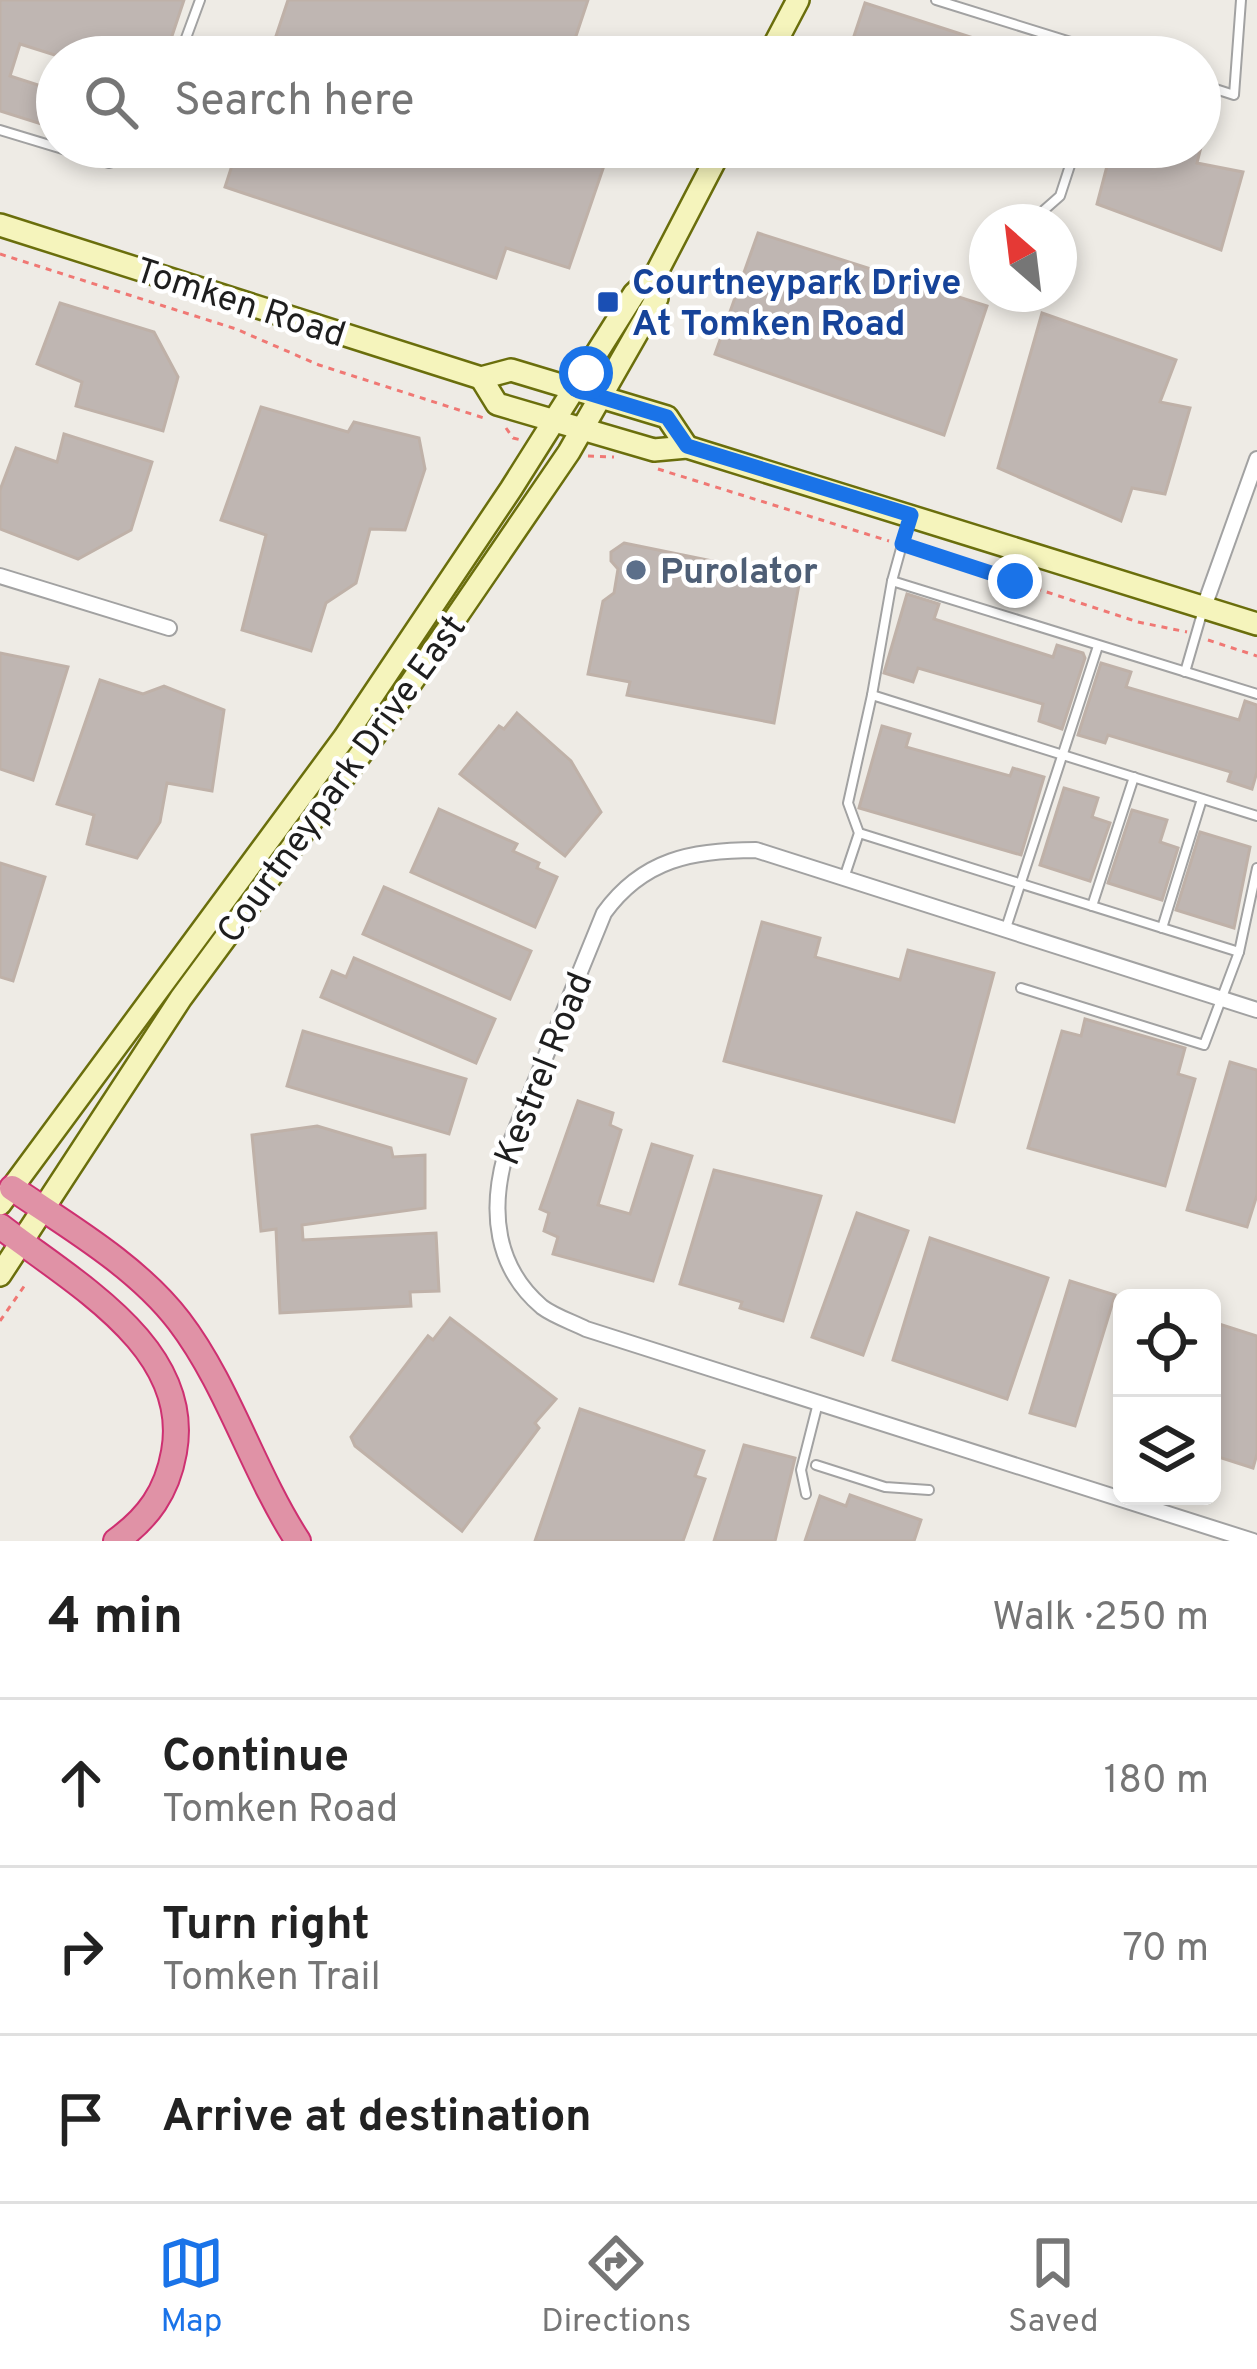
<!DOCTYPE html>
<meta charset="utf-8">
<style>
body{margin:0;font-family:Overpass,sans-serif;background:#f6f6f6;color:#222}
.controls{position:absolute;right:36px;bottom:36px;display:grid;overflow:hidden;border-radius:18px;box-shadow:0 6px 18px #0003}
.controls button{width:108px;height:108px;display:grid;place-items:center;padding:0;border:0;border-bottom:3px solid #e0e0e0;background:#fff;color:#222;font:60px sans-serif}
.compass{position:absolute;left:969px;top:204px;width:108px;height:108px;border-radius:50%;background:#fff;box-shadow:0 6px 18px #0003;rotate:332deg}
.stop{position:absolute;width:36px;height:36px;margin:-27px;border:9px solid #1a73e8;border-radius:50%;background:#fff}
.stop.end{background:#1a73e8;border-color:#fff;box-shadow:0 3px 12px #0008}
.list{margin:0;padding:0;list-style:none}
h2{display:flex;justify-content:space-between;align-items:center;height:156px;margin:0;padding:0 48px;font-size:51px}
h2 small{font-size:39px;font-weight:400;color:#767676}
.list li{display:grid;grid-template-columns:78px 1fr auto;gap:36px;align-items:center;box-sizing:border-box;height:168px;padding:0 48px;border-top:3px solid #e0e0e0}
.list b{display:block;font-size:45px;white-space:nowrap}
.list p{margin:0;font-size:39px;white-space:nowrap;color:#767676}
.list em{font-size:39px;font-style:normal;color:#767676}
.icon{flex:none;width:66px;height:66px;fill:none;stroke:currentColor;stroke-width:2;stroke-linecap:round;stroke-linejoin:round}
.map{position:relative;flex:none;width:1257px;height:1541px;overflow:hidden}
.search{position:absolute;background:#fff;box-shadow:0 6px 18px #0003;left:36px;right:36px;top:36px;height:132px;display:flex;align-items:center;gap:30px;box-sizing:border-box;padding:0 42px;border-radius:66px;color:#767676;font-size:45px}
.sheet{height:660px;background:#fff}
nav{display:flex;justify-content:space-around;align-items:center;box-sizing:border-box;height:168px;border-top:3px solid #e0e0e0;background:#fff;font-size:33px;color:#767676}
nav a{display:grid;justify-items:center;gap:6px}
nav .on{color:#1a73e8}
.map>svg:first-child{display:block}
</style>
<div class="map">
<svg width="1257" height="1541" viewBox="0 0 1257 1541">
<rect width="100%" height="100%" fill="#eeebe5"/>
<!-- building -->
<g fill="#bfb6b2" stroke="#bfb1a8" stroke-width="3">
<polygon points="0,0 184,0 165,57 61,57 20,44 10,76 57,91 57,129 0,111"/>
<polygon points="288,0 588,0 569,57 269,57"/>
<polygon points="865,3 992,44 988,57 847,57"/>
<polygon points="238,147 578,147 607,157 569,268 506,248 496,278 225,187"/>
<polygon points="1112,147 1201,147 1197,163 1243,172 1221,250 1097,204"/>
<polygon points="758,233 987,306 944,435 715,354"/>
<polygon points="60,303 154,332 178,377 163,431 76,406 82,382 37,364"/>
<polygon points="1042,313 1176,360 1160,402 1190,408 1165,494 1132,488 1121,521 998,468"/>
<polygon points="261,407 348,432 354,422 419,438 425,469 405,530 370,529 356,583 326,603 311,651 242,630 266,535 221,520"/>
<polygon points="64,434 152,462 131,530 78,559 0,529 0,490 16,448 57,462"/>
<polygon points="624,543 800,579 774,723 627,695 630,682 588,674 603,601 614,593 618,569 611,561 611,552"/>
<polygon points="907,594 939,604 934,619 1053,657 1057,645 1083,653 1085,658 1062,729 1039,721 1043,704 918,668 913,682 884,673"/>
<polygon points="0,653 68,667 33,780 0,769"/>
<polygon points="1101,663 1131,672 1126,687 1239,720 1245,701 1257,705 1257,772 1252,789 1228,781 1231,772 1108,735 1105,743 1078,735"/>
<polygon points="100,680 143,694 164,686 224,710 212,791 167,783 160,822 137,858 87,844 94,815 57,804"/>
<polygon points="517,713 571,761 601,812 565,856 460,774 499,726 504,729"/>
<polygon points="882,726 910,734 906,747 1010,776 1013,768 1044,777 1021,855 859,808"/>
<polygon points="1064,788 1098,798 1092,817 1110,823 1090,881 1040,865"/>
<polygon points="439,809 517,844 513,851 539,863 537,868 557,877 535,927 411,872"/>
<polygon points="1132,810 1167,820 1160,842 1178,848 1162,900 1108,883"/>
<polygon points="1200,832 1250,847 1234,928 1176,910"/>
<polygon points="0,863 45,877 13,981 0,977"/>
<polygon points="384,887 531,951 510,999 363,934"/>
<polygon points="762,922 820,938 815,957 900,980 908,950 994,973 954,1122 724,1061"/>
<polygon points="354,958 495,1019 476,1063 321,997 332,971 346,977"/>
<polygon points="1085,1019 1185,1048 1178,1074 1195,1079 1165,1186 1028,1148 1062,1031 1081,1036"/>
<polygon points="303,1031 466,1079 449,1134 287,1086"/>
<polygon points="1230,1062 1257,1070 1257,1195 1247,1227 1187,1210"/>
<polygon points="578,1101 613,1113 610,1125 621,1130 598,1205 630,1214 652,1144 692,1156 653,1281 553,1254 558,1237 544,1231 549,1213 540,1209"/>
<polygon points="317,1126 391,1148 393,1157 425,1155 425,1208 302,1225 303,1240 436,1233 439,1291 410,1292 411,1306 280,1313 276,1229 261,1231 252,1135"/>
<polygon points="714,1170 821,1196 783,1321 740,1308 742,1302 680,1284"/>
<polygon points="857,1213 908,1231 863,1355 812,1337"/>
<polygon points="930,1238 1048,1278 1007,1399 893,1360"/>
<polygon points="1070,1281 1115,1295 1075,1426 1030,1413"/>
<polygon points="450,1318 556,1399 535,1423 539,1428 462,1531 355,1446 351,1437 428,1336 433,1340"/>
<polygon points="1219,1324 1257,1336 1257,1454 1253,1468 1212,1455 1212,1349"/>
<polygon points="580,1409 704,1451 695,1476 705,1479 683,1541 535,1541"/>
<polygon points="744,1445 795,1458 775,1541 714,1541"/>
<polygon points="850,1495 921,1520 914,1541 805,1541 820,1496 846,1506"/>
</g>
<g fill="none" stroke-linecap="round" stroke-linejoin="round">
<!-- service casing -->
<g stroke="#a2a2a2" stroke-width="12">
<g id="service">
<polyline points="936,0 1119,57"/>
<polyline points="179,57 200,0"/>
<polyline points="1200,84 1234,95 1241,0"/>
<polyline points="0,130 109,163 129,158 140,147"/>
<polyline points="1039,222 1043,211 1060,196 1076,147"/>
<polyline points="892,581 1257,694"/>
<polyline points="1185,672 1203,610"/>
<polyline points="872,695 1257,816"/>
<polyline points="859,833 1239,952"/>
<polyline points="844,878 859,833 848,803 872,695 892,581 910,516"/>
<polyline points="1092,906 1134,777"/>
<polyline points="1006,928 1098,646"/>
<polyline points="1162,928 1202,799"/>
<polyline points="1021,988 1204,1045 1239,952 1257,868"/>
<polyline points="816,1465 885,1487 929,1490"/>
<polyline points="806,1494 801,1470 818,1403"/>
</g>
</g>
<!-- minor casing -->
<g stroke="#a2a2a2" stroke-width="18">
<g id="minor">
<polyline points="0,576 169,628"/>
<polyline points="1204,607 1257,459"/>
<path d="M 1253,1541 L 586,1329 C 572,1322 554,1316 542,1307 C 495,1267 490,1211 505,1156 L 604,913 C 643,859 693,850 756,850 L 1257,1010"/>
</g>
</g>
<!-- secondary casing -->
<g stroke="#6a6e0c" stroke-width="26">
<g id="secondary">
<polyline points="768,57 798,0"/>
<polyline points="0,225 481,378 511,370 667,417 687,447"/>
<polyline points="481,378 497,404 654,450 687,447 1257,624"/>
<polyline points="0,1204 344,738 511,489 634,294 657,272 722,147"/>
<polyline points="0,1275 181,998 383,724 569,452 657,298 657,272"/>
</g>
</g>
<!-- motorway casing -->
<g stroke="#ce3071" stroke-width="28">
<g id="motorway">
<path d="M 12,1188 C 68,1226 137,1266 179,1321 C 228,1385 253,1472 298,1541"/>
<path d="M 0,1226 C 72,1282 193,1347 174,1452 C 167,1492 148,1518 116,1541"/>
</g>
</g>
<!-- path -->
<g stroke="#f07874" stroke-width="3" stroke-dasharray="6 6" stroke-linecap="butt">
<polyline points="0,254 236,329 319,365 487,419"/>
<polyline points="506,428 513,438 521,440"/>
<polyline points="588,456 614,457"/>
<polyline points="658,469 889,541"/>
<polyline points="910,547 1138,622 1187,632"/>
<polyline points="1208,640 1257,656"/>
<polyline points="0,1321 25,1285"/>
</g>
<!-- service -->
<use href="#service" stroke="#fff" stroke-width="8"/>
<!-- minor -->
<use href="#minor" stroke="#fff" stroke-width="14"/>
<!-- secondary -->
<use href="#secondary" stroke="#f5f4bc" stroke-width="21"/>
<!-- motorway -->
<use href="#motorway" stroke="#e092a6" stroke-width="24"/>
</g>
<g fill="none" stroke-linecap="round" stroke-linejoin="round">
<!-- route -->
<polyline stroke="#1a73e8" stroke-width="15" points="586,373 575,389 667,417 687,446 911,515 902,544 1015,581"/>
</g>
<!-- markers -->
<rect fill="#1a4fb4" stroke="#fff" stroke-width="4.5" x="596" y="290" width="24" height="24" rx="6"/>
<circle fill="#5c6f8a" stroke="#fff" stroke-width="4.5" cx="636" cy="570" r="12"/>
<g text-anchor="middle" stroke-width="9" stroke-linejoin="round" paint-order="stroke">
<!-- transit labels -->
<g font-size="36" font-weight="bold" fill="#164399" stroke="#fff" text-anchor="start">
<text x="632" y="294">Courtneypark Drive<tspan x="632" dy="41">At Tomken Road</tspan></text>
</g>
<!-- street labels -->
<g font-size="36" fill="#1e1e1e" stroke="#fff">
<text transform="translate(241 301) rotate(18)" y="13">Tomken Road</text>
<text transform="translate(340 778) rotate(-54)" y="13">Courtneypark Drive East</text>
<text transform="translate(542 1068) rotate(-68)" y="13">Kestrel Road</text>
</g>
<!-- service labels -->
<g font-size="36" font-weight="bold" fill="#4e5e75" stroke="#fff" text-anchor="start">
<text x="660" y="583">Purolator</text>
</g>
</g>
</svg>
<div class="controls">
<button><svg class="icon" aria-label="locate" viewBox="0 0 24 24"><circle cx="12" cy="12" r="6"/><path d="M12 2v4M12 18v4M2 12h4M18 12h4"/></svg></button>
<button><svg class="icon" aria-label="layers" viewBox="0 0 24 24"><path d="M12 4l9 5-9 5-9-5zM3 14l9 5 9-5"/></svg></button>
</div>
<svg class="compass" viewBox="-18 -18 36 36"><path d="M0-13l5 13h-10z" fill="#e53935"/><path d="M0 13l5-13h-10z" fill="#767676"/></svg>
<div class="stop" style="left:586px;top:373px"></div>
<div class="stop end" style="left:1015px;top:581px"></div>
<div class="search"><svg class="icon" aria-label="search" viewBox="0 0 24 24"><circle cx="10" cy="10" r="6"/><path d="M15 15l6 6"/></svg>Search here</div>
</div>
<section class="sheet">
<h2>4 min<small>Walk · 250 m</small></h2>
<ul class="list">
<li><svg class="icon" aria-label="ahead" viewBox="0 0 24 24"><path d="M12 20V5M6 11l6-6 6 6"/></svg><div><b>Continue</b><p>Tomken Road</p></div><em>180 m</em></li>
<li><svg class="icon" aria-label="right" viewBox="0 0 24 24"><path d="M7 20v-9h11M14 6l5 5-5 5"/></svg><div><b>Turn right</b><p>Tomken Trail</p></div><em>70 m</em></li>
<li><svg class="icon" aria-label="arrive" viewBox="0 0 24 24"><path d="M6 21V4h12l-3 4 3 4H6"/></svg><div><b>Arrive at destination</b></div></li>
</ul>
</section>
<nav>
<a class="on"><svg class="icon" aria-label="map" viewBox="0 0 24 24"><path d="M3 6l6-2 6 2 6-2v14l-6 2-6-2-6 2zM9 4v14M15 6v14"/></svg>Map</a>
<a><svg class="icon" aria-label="directions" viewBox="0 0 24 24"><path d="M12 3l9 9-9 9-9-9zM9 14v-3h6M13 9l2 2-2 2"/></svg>Directions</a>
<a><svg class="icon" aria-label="saved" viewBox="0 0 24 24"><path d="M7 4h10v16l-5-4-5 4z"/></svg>Saved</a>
</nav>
